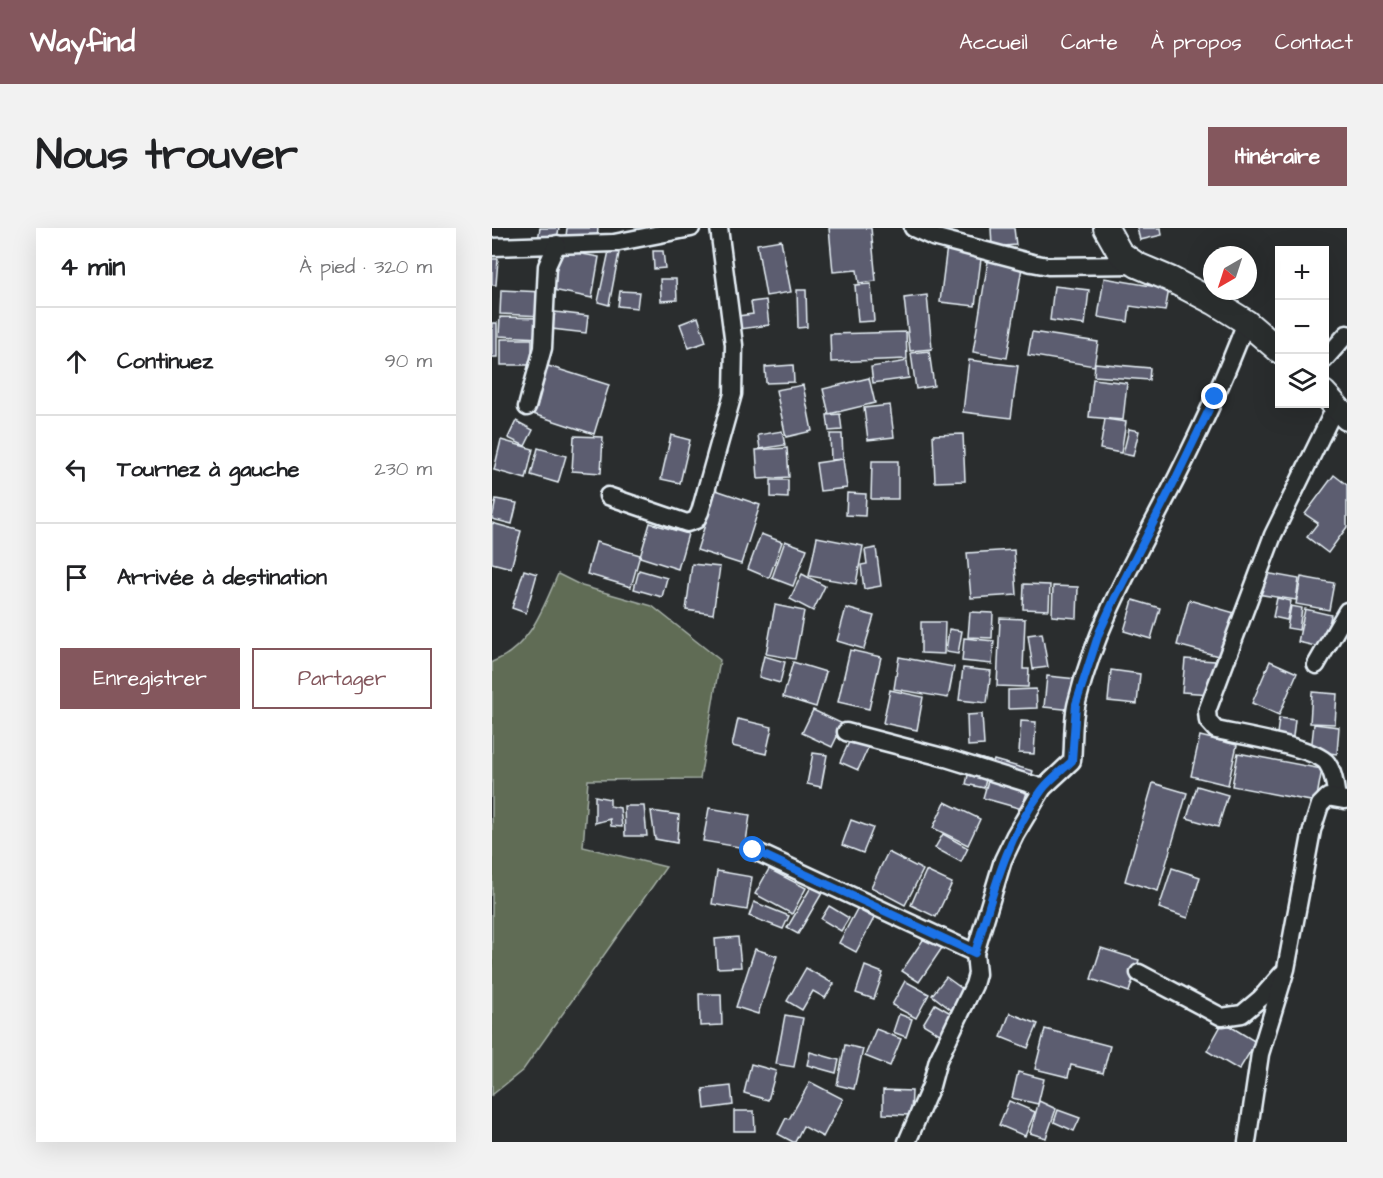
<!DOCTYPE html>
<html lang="fr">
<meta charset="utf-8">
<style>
body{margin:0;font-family:"Architects Daughter",sans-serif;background:#f2f2f2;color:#202124}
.controls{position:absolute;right:18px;top:18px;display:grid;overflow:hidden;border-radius:0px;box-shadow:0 6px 24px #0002}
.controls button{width:54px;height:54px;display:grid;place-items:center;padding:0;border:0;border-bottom:2px solid #e0e0e0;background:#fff;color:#202124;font:30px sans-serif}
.compass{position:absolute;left:711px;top:18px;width:54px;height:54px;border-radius:50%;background:#fff;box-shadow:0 6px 24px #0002;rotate:219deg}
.stop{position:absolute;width:18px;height:18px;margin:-14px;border:4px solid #1a73e8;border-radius:50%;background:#fff}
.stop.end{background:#1a73e8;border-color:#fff;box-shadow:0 2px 6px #0008}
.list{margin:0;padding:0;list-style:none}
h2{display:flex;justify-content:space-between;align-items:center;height:78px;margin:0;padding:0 24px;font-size:26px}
h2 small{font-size:20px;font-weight:400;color:#757577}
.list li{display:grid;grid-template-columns:39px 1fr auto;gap:18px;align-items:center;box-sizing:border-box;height:108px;padding:0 24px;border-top:2px solid #e0e0e0}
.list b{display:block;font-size:22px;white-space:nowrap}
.list em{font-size:20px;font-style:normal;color:#757577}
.actions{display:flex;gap:12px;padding:18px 24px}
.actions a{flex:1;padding:14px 0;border:2px solid #84575d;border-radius:0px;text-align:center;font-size:21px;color:#84575d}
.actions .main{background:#84575d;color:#fff}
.icon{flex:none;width:33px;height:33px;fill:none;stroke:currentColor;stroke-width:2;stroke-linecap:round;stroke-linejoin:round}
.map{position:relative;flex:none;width:855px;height:914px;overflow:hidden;border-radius:0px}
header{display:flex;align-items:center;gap:36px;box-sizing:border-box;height:84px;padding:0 30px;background:#84575d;color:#fff}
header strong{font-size:28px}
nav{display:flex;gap:33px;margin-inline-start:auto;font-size:21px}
.intro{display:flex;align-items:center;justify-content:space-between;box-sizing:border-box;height:144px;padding:0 36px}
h1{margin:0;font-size:42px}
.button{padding:15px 27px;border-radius:0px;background:#84575d;color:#fff;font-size:21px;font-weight:700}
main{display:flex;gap:36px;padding:0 36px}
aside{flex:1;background:#fff;border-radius:0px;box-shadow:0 6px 24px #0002}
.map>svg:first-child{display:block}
</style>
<header>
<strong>Wayfind</strong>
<nav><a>Accueil</a><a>Carte</a><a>À propos</a><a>Contact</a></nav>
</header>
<div class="intro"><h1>Nous trouver</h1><a class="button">Itinéraire</a></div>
<main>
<aside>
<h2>4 min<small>À pied · 320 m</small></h2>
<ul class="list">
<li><svg class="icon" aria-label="ahead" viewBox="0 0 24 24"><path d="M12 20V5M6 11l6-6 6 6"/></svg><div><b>Continuez</b></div><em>90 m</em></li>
<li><svg class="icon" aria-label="left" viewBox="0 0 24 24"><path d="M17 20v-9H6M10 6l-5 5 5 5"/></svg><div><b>Tournez à gauche</b></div><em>230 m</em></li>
<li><svg class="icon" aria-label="arrive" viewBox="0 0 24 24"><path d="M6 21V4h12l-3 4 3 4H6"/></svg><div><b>Arrivée à destination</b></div></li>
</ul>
<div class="actions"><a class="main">Enregistrer</a><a>Partager</a></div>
</aside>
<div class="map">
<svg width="855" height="914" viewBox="0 0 855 914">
<rect width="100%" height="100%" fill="#2a2d2e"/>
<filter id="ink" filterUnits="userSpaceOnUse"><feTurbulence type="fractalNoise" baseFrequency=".0167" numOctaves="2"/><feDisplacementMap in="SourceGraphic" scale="12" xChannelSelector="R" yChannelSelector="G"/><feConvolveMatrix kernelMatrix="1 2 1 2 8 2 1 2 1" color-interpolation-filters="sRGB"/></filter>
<g filter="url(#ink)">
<!-- green -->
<path fill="#606c54" stroke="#a4aea6" stroke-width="1.5" d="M 66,346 L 90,358 L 160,378 L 228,432 L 208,551 L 96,552 L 91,619 L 174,639 L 31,842 L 0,867 L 0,434 C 38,420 51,380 66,346 Z"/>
<!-- building -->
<g fill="#5c5d6f" stroke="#e8f1f8" stroke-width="1.5">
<polygon points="48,0 67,0 64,16 46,12"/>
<polygon points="75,0 106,0 105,12 74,8"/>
<polygon points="337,0 379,0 384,53 367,55 365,42 341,44"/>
<polygon points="499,0 522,0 524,17 500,19"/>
<polygon points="645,0 669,0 670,7 648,12"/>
<polygon points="289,12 299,64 274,68 265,16"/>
<polygon points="455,18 490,23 483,78 448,74"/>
<polygon points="68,22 107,29 100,70 61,62"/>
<polygon points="117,23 127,25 117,77 106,74"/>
<polygon points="161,23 171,23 173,40 162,41"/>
<polygon points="497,27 531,33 515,130 481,124"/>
<polygon points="0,31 6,31 4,57 0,57"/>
<polygon points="612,50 677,61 673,83 638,78 636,94 606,89"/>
<polygon points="168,51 184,51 185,72 169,73"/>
<polygon points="379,56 382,93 366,94 363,57"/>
<polygon points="562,58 597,62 593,97 558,92"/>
<polygon points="9,62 51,64 50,88 8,86"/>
<polygon points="305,62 314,62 315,99 306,100"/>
<polygon points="128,63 147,64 145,80 126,78"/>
<polygon points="435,67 440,121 418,123 412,70"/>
<polygon points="274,72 277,97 248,101 246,88 261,86 259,74"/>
<polygon points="63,84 96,88 94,105 60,101"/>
<polygon points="8,89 49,90 48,110 7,108"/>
<polygon points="206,89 214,114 197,120 188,96"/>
<rect x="0" y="95" width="5" height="34"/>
<polygon points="414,104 415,131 339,134 338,106"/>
<polygon points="540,104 606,114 602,138 536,127"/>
<rect x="9" y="111" width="31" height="26"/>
<polygon points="437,123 442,158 424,161 419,125"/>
<polygon points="477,132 526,138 519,190 471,184"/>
<polygon points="415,133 417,150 381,155 379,139"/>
<polygon points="603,135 658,140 657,152 602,148"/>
<polygon points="53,137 117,157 102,206 38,185"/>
<polygon points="301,137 302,154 274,155 273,139"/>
<polygon points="377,150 383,175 337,186 331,161"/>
<polygon points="601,151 635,155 631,192 597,189"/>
<polygon points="311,157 320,203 294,209 284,162"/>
<polygon points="398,177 402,209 376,212 372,180"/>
<polygon points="348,186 350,202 337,203 335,187"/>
<polygon points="613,191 634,194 629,225 608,221"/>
<polygon points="24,193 41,202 33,218 16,210"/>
<polygon points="637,201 647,203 641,228 631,226"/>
<polygon points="290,203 293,217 268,221 266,207"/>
<polygon points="338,206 350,206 351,231 339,232"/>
<polygon points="471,206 473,253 443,254 441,207"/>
<polygon points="179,207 198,212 188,255 169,251"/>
<polygon points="82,208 111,209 109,245 80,243"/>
<polygon points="9,212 41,221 34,251 2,242"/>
<polygon points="46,220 74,228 66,255 39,247"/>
<polygon points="295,220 297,249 266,251 264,222"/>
<polygon points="351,231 355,260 328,263 324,235"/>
<polygon points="380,233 406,233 406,271 379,271"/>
<polygon points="842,247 855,257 855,299 836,325 815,309 826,295 813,286"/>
<polygon points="279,252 296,252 296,270 279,269"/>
<polygon points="224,262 268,277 249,336 205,322"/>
<polygon points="355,265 374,266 373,288 354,287"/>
<polygon points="4,271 25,275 20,296 0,291"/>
<polygon points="0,295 29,303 19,340 0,335"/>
<polygon points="158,295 196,306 186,341 148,329"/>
<polygon points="269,306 290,314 277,350 256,341"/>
<polygon points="325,309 371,318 364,356 317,348"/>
<polygon points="293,313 315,321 301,358 280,350"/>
<polygon points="104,314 148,327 139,359 95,346"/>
<polygon points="384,320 389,358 372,361 369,337 375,336 373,322"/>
<polygon points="522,322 525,367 479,370 475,325"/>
<polygon points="200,336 228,339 221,386 194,382"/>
<polygon points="32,342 45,346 34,385 20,380"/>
<polygon points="147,342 175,350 170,369 142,361"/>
<polygon points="768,344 807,351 804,372 765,366"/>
<polygon points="310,346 333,358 321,383 298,371"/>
<polygon points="809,349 842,355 837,382 804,376"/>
<polygon points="532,356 558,357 557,382 531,381"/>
<polygon points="561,358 586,359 585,390 560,388"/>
<polygon points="785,370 799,373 795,392 781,389"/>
<polygon points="641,372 668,380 659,411 632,403"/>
<polygon points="697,372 746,386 734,430 685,417"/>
<polygon points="283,377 312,383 303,431 274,426"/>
<polygon points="799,378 810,380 807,402 795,400"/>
<polygon points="354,380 382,388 372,421 345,413"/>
<polygon points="813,381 839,387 832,420 806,414"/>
<polygon points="478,384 501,385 500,410 476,409"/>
<polygon points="508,390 533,391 531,441 537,441 536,459 505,458"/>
<polygon points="429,394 453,394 452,426 429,425"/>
<polygon points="457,401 470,403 466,426 454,424"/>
<polygon points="550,405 556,439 541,441 536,407"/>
<polygon points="472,410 502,413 500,436 470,433"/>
<polygon points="358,422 389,429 377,481 346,474"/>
<polygon points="272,428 293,434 288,455 267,449"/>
<polygon points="407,429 462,439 456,470 402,461"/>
<polygon points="693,431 723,433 720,466 690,464"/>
<polygon points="778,433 805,445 787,487 760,475"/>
<polygon points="301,434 334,444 324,479 291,469"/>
<polygon points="471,440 499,443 495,475 467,472"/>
<polygon points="619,442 648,446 645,476 616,473"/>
<polygon points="555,448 585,451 582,482 552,479"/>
<polygon points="544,461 545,480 516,481 516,462"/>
<polygon points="398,462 431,469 425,502 391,495"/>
<polygon points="820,464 845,466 843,496 818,495"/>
<polygon points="321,482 351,496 340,519 310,505"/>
<polygon points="490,486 492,517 476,518 475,487"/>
<polygon points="787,490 803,492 800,516 784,514"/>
<polygon points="246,491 280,499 274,526 240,518"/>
<polygon points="529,493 544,494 542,526 527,525"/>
<polygon points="822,496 847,499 845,526 819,523"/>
<polygon points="363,501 381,509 366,542 348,534"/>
<polygon points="708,508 745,517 736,557 699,548"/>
<polygon points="321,525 335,527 329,559 315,556"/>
<polygon points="746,525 830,541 824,574 740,558"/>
<polygon points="480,529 498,533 492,560 474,556"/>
<polygon points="502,532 541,543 530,581 491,570"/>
<polygon points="661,555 695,565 666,663 633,653"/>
<polygon points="705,558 736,567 726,599 695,590"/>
<polygon points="103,568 118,571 118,578 128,580 130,599 119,598 118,591 103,595"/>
<polygon points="453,574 488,591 476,617 441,600"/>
<polygon points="132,578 152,578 155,608 133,608"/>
<polygon points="217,580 258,587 253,620 211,613"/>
<polygon points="159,583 187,587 185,615 163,611"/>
<polygon points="359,592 381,600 371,625 350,617"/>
<polygon points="451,606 476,620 469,634 443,620"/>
<polygon points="396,624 431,642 413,677 379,659"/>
<polygon points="680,640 708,649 696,690 667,680"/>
<polygon points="277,641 314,660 300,686 263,666"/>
<polygon points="225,643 260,649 255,682 220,676"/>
<polygon points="434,643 460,655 444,689 419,677"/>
<polygon points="322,654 333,660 306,706 295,700"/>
<polygon points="262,674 297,688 291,701 257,688"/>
<polygon points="337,678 357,690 349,703 329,691"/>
<polygon points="365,681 382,690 364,724 347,715"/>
<polygon points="435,706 452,717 427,754 410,743"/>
<polygon points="246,709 249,739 225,740 223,711"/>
<polygon points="609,720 647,732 637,764 599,751"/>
<polygon points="263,721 285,728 266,786 244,779"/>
<polygon points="373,738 391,745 382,771 364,765"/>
<polygon points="314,740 342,756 333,770 321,763 310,782 295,773"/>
<polygon points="454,749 476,765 462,784 440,767"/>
<polygon points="413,753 437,766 424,790 400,777"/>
<polygon points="207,766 229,766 230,797 208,798"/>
<polygon points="443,776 464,788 451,808 431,796"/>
<polygon points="518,785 546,796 536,820 509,809"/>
<polygon points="407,786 420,791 414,809 401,804"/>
<polygon points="293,787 311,790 302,839 284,836"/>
<polygon points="731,794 764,814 747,842 715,823"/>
<polygon points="384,801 409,811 398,838 373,828"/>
<polygon points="553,801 618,818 611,845 579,837 576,849 543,841"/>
<polygon points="353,817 371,821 362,861 345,857"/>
<polygon points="318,824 347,832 344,845 315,837"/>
<polygon points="259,836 284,843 276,872 252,865"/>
<polygon points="526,844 552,851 546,876 520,870"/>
<polygon points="318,854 351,871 331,909 311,898 303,914 301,914 286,906 294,890 297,891"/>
<polygon points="239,858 241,877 213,881 211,861"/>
<polygon points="391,862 420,863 419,887 391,886"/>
<polygon points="517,873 543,884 533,908 507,897"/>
<polygon points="547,873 564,881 554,910 538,905"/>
<polygon points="566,882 588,890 582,903 562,894"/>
<polygon points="242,883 262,883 263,903 242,903"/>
</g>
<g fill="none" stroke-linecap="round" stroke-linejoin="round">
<!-- street casing -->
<g stroke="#e8f1f8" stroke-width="21">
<g id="street">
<polyline points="421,0 441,9 540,35 556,38 645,37"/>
<polyline points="0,19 122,15 199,0"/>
<polyline points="832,132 855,106"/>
<path d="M 844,178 L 781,307 L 715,483 L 716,493 L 724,502 C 746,507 823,519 835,535 C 842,545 843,558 845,570"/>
<polyline points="35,179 51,120 55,38 65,16"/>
<polyline points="116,268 195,295 204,292 208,284 241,166 242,117 227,0"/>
<polyline points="824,437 855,383"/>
<polyline points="354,504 454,530 551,560"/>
<polyline points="261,622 483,725"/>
<polyline points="647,745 730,789 750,786 769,770 790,746"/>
<path d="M 415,914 L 439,858 L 446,832 L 482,757 L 485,746 L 483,725 L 511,632 L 523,607 L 551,560 L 580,533 C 582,514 580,492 585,474 C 605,393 648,322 685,249 C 710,199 734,147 754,94"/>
<polyline points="755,914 768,826 794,741 820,602 828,577 836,569 853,572"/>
</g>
</g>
<!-- secondary casing -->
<g stroke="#e8f1f8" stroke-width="28">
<g id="secondary">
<polyline points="614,0 628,25 645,37 678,51 722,74 754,94 788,123"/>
<polyline points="832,165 855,190"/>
</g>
</g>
<!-- street -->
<use href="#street" stroke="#2a2d2e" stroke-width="16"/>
<!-- secondary -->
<use href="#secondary" stroke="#2a2d2e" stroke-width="24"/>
</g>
</g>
<g fill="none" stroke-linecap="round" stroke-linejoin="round" filter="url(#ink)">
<!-- route -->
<path stroke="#1a73e8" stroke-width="8" d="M 261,622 L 483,725 C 501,666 513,612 550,562 C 558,551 571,542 580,533 L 584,476 L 607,405 L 623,370 L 685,248 L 723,169"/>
</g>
</svg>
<div class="controls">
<button>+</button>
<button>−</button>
<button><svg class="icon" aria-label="layers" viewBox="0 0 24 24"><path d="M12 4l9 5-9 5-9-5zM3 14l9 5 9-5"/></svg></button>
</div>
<svg class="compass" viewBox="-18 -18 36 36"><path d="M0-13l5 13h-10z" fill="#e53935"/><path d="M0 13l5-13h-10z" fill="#757577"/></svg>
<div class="stop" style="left:261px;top:622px"></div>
<div class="stop end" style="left:723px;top:169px"></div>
</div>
</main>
